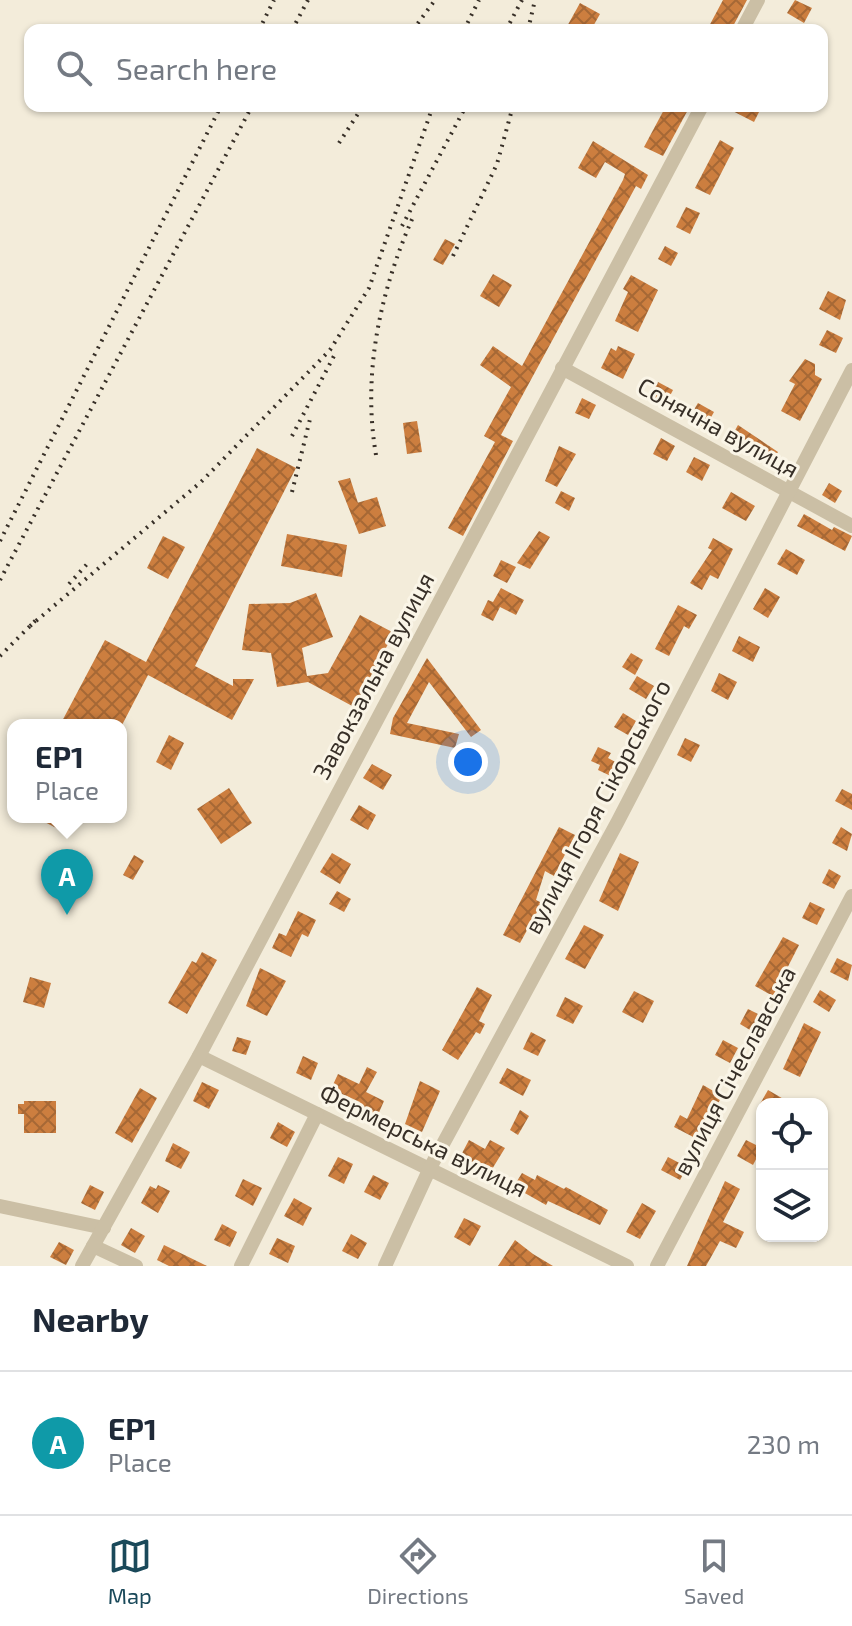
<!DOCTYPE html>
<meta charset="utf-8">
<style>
body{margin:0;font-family:"Exo 2",sans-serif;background:#f2f2f3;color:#1f2937}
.controls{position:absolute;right:24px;bottom:24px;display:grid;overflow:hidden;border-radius:16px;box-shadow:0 2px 6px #0004}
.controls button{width:72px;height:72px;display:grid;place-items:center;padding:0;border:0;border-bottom:2px solid #e0e1e3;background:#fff;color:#1f2937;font:40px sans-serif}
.you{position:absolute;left:468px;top:762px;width:28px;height:28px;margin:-20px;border:6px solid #fff;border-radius:50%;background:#1a73e8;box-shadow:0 0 0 12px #1a73e833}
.badge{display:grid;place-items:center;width:52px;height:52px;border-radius:50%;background:#1a495a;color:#fff;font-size:26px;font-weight:700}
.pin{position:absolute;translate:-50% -66px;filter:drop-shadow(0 2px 4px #0008)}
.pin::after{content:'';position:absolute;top:42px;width:28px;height:24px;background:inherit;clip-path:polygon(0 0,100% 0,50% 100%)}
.popup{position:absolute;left:7px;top:719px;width:120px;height:104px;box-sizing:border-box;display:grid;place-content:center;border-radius:16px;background:#fff;filter:drop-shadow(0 2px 6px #0005);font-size:26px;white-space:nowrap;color:#747a83}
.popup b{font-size:30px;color:#1f2937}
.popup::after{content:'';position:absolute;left:50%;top:100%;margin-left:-16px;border:16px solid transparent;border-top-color:#fff}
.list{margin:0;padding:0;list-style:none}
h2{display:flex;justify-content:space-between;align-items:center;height:104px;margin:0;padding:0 32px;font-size:34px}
h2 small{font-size:26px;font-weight:400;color:#747a83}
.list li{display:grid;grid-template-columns:52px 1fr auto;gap:24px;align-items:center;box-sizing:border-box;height:144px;padding:0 32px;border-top:2px solid #e0e1e3}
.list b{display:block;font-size:30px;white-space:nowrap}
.list p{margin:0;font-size:26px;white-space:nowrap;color:#747a83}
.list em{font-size:26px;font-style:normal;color:#747a83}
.icon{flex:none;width:44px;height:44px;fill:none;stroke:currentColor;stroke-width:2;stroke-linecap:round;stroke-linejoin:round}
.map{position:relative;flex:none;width:852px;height:1266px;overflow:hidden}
.search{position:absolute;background:#fff;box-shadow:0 2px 6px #0004;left:24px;right:24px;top:24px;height:88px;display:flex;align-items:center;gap:20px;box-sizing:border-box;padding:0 28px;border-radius:16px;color:#747a83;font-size:30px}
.sheet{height:248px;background:#fff}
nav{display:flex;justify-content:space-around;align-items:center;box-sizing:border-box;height:112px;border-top:2px solid #e0e1e3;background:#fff;font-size:22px;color:#747a83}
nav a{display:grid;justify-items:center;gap:4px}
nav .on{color:#1a495a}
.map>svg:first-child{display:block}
</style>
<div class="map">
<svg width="852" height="1266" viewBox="0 0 852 1266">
<defs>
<pattern id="building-cross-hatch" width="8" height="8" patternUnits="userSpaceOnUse" patternTransform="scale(2)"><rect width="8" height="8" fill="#cc7e3f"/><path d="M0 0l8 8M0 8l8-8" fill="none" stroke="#a66835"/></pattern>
</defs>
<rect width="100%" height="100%" fill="#f3ecda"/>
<!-- building -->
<g fill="url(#building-cross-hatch)">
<polygon points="723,0 747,0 731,30 707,30"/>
<polygon points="795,0 812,8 804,23 787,13"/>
<polygon points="580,3 600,14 591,30 565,30"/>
<polygon points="666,106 690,106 663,156 644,147"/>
<polygon points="723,106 762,106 754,122"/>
<polygon points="720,140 734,148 710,195 695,188"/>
<polygon points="593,141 648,175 641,189 636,186 501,435 513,441 463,536 448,528 495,442 484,436 511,387 480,365 493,346 522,366 623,180 625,174 605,162 596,178 578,168"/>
<polygon points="686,207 700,213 690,234 676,227"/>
<polygon points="445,239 455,244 443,265 433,260"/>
<polygon points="665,246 678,253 671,266 658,259"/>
<polygon points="493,274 512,285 499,307 480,296"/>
<polygon points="631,275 658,290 638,332 615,321 628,292 623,289"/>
<polygon points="828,291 846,300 840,320 819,309"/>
<polygon points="827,330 843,338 836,353 819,345"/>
<polygon points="618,346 635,354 623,379 601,368 611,348 616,351"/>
<polygon points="805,359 815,364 815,375 822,379 800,421 781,411 795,384 789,381"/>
<polygon points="658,382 673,390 664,407 649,399"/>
<polygon points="582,398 596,405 589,419 575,413"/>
<polygon points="698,403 714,412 705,428 689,418"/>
<polygon points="417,421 422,452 407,454 403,423"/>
<polygon points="738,425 778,452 776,455 782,459 777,468 729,441"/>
<polygon points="661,438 675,446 667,461 653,454"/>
<polygon points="559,446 576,454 557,487 545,481"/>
<polygon points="257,448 296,468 195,666 233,686 233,679 254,679 232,720 148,675 122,725 60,725 105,640 146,662"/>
<polygon points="694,457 710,465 702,481 686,472"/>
<polygon points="350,478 358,503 350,505 377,497 386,526 359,534 338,481"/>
<polygon points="829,483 842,491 835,503 822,495"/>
<polygon points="561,491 575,498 569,511 555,503"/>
<polygon points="731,492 755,506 746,521 722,508"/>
<polygon points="804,514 832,530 834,527 852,536 845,551 797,526"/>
<polygon points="539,531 550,537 530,569 517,563"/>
<polygon points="287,534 347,545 342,577 281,566"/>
<polygon points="163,536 185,547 168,579 147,568"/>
<polygon points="713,538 733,549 718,579 710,575 702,590 690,583 712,550 708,548"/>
<polygon points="786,549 805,560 797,575 777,564"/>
<polygon points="501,560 516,567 507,583 493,576"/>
<polygon points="501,588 524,600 516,615 500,607 493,621 481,615 488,600 493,602"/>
<polygon points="765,588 780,597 768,618 753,609"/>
<polygon points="316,593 333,637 302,648 307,676 328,673 360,615 394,633 354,707 308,682 277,687 271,653 242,650 249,604 290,603"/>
<polygon points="678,605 697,615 689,629 684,626 669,656 655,649"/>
<polygon points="739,636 760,647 753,662 732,651"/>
<polygon points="631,653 643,660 635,675 622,667"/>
<polygon points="427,658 481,730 471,737 429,682 407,723 459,734 455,748 390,734 393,718"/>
<polygon points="719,673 737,682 728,700 711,691"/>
<polygon points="637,676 654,686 646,699 629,689"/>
<polygon points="623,713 636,721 628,735 614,727"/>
<polygon points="169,735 184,743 171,770 156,762"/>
<polygon points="685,738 700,745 691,762 677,755"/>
<polygon points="598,747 611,753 608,758 621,765 615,778 598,770 600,765 591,761"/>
<polygon points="372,764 392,775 383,790 363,778"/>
<polygon points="229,788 252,823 221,844 197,809"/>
<polygon points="842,789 852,794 852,810 835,801"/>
<polygon points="359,805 376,815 368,830 350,820"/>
<polygon points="35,817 73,817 64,832"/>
<polygon points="559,827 575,835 554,876 545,871 536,900 542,903 520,943 503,935"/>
<polygon points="841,827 852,834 847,851 832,843"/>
<polygon points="332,853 351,864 340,884 320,872"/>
<polygon points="620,853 639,862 618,911 599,901"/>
<polygon points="134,855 144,861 133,880 123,875"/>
<polygon points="829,869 841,876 834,889 822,883"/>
<polygon points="337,891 351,899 344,912 329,904"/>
<polygon points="810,902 825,909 817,925 802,918"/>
<polygon points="298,911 316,920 308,937 302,934 291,957 272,948 279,933 286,936"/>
<polygon points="584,925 604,935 585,969 565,959"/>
<polygon points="783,937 799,945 773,996 755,986"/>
<polygon points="202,952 217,960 187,1014 168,1003 192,961 196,963"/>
<polygon points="837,958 852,965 848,981 830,972"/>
<polygon points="260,968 286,981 267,1016 246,1006"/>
<polygon points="30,977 51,983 44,1008 23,1002"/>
<polygon points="477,987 492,995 479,1021 485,1024 480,1034 476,1032 458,1060 442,1050"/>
<polygon points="820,990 836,1000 829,1012 813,1002"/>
<polygon points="634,991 654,1001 643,1023 622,1012"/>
<polygon points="565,997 583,1006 573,1024 556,1016"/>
<polygon points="748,1009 764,1017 755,1033 740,1024"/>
<polygon points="804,1023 821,1032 800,1077 783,1069"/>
<polygon points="531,1032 546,1040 538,1056 523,1049"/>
<polygon points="237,1037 251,1041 246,1055 232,1051"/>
<polygon points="723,1040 738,1048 730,1063 715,1055"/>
<polygon points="303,1056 318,1063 311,1080 296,1073"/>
<polygon points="367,1067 377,1072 366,1092 384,1101 377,1117 357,1108 360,1102 331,1089 338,1074 359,1084"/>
<polygon points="507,1068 531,1080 523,1096 499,1083"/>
<polygon points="420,1081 440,1091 422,1132 405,1124"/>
<polygon points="202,1082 219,1090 209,1109 193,1101"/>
<polygon points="703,1085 722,1096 699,1140 674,1127 680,1115 687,1119"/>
<polygon points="140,1088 157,1098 132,1143 115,1133"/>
<polygon points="768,1090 792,1104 760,1104"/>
<polygon points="24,1101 56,1101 56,1133 24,1133 24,1114 18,1114 18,1104 24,1104"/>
<polygon points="520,1110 529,1116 518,1135 510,1130"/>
<polygon points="278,1122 295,1132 287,1147 270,1138"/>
<polygon points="469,1140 485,1149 490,1140 505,1148 486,1179 477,1174 480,1168 460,1157"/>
<polygon points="746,1140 762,1148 753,1165 737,1156"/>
<polygon points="173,1143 190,1152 181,1169 165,1161"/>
<polygon points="338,1157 353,1164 344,1184 328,1176"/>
<polygon points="668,1157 687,1167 680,1180 661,1170"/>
<polygon points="522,1173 535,1180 537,1175 564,1189 566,1187 608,1210 600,1225 548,1201 546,1205 523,1192 521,1197 511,1191"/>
<polygon points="373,1175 389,1183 380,1200 364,1192"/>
<polygon points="243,1179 262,1188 253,1206 235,1196"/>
<polygon points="725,1181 740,1189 723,1222 744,1232 736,1248 720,1241 706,1266 687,1266"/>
<polygon points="90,1185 104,1192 95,1210 81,1203"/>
<polygon points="158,1185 170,1191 158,1213 141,1203 150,1186 156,1189"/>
<polygon points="294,1198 312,1208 303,1226 284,1216"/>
<polygon points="642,1203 656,1211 640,1239 626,1232"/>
<polygon points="464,1218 481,1226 470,1246 454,1237"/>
<polygon points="222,1224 237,1232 230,1247 214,1240"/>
<polygon points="131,1228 145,1236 135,1253 121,1245"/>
<polygon points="351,1234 367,1243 358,1259 342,1251"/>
<polygon points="277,1238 295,1246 288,1263 269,1254"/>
<polygon points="515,1240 533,1254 553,1266 498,1266"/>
<polygon points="59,1242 74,1250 66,1265 50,1257"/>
<polygon points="164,1245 207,1266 169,1266 157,1260"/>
</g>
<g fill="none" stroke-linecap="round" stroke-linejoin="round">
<!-- minor -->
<g stroke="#cbbfa5" stroke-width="14">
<polyline points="742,30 758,0"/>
<polyline points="562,368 852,526"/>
<polyline points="199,1056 627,1266"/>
<polyline points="0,1206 104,1228"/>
<polyline points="93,1246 136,1266"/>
<polyline points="82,1266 199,1056 702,106"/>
<polyline points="241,1266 317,1114"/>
<polyline points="385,1266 430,1168 618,821 852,370"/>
<polyline points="657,1266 852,896"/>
</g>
<!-- rail -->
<g stroke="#372f27" stroke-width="4" stroke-dasharray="2 6" stroke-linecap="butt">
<polyline points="259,30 274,0"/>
<polyline points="292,30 308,0"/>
<polyline points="413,30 435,0"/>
<polyline points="464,30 479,0"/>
<polyline points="506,30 522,0"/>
<polyline points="528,30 535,0"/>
<polyline points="339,143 363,106"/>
<polyline points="402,226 466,106"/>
<polyline points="453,256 497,164 513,106"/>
<polyline points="292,436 335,354"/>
<path d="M 376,455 C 362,374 380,292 413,217"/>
<polyline points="292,492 311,415"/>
<polyline points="0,541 221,106"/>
<polyline points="0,580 252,106"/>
<polyline points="69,584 88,563"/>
<polyline points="30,626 201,482 330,350 369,288 433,106"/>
<polyline points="0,656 37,619"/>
</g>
</g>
<g text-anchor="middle" stroke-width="6" stroke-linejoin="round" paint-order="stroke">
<!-- street labels -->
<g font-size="24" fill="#372f27" stroke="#faf5e7">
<text transform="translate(718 428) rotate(29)" y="8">Сонячна вулиця</text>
<text transform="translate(374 676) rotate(-62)" y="8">Завокзальна вулиця</text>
<text transform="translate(598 807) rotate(-62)" y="8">вулиця Ігоря Сікорського</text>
<text transform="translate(735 1071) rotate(-62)" y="8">вулиця Січеславська</text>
<text transform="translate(423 1141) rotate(26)" y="8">Фермерська вулиця</text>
</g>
</g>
</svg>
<div class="controls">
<button><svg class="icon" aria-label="locate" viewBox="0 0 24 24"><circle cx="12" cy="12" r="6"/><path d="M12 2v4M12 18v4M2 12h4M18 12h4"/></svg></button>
<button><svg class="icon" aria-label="layers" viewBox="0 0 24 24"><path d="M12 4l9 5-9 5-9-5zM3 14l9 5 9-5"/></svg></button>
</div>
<div class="you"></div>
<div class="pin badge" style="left:67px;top:915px;background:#0f9aa8">A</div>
<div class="popup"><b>ЕР1</b>Place</div>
<div class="search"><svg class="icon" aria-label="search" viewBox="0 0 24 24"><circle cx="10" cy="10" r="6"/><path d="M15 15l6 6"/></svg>Search here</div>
</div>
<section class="sheet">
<h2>Nearby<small></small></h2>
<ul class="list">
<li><span class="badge" style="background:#0f9aa8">A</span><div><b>ЕР1</b><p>Place</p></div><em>230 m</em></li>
</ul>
</section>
<nav>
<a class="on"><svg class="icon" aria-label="map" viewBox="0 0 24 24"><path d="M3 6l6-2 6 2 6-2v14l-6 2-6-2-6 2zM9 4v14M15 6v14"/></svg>Map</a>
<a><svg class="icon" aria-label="directions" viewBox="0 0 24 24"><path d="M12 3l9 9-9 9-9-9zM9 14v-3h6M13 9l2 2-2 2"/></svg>Directions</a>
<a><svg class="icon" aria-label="saved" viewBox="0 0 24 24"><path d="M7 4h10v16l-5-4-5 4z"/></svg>Saved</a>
</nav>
